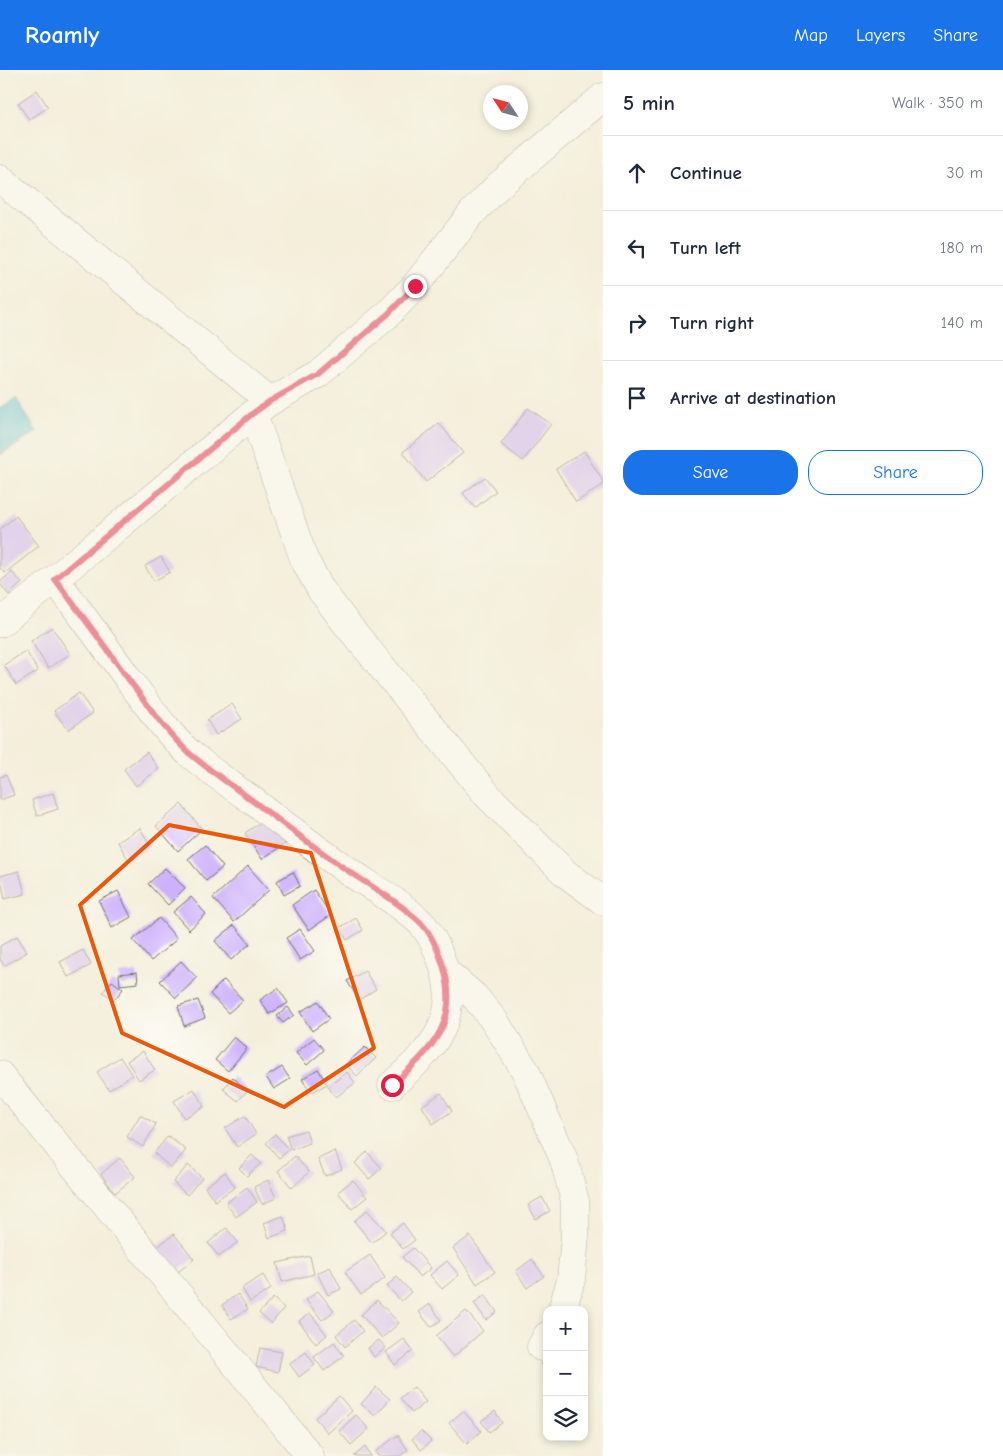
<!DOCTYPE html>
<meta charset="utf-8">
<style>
body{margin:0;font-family:"Comic Neue",sans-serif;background:#f6f6f7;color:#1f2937}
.controls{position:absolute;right:15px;bottom:15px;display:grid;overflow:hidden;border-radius:10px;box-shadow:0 2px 8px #0003}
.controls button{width:45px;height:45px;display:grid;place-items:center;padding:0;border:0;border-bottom:1px solid #e0e1e3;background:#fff;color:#1f2937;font:25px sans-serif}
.compass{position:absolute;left:483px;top:15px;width:45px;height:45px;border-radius:50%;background:#fff;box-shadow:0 2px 8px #0003;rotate:306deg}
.stop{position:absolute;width:15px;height:15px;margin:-11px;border:4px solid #e11d48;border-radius:50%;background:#fff}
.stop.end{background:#e11d48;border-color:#fff;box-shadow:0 1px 5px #0008}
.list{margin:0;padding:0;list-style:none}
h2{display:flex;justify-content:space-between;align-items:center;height:65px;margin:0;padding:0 20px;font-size:21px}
h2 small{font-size:16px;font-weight:400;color:#747a83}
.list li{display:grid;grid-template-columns:32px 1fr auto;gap:15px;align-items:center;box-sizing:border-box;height:75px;padding:0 20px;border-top:1px solid #e0e1e3}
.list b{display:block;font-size:19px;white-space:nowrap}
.list em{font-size:16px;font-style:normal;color:#747a83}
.actions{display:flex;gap:10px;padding:15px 20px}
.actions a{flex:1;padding:11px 0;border:1px solid #1a73e8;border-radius:20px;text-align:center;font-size:18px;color:#1a73e8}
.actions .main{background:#1a73e8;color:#fff}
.icon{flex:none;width:28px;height:28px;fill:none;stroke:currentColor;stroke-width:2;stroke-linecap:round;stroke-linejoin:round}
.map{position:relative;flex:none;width:603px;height:1386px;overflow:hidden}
header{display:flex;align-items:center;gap:30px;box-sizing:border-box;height:70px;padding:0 25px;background:#1a73e8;color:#fff}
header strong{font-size:24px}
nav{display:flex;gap:28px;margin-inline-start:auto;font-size:18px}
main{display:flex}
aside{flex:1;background:#fff}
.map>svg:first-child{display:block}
</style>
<header>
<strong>Roamly</strong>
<nav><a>Map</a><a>Layers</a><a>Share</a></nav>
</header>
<main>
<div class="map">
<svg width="603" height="1386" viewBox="0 0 603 1386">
<rect width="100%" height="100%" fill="#fdfcf7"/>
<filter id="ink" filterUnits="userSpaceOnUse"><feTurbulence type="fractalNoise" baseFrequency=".02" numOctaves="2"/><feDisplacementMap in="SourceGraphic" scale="10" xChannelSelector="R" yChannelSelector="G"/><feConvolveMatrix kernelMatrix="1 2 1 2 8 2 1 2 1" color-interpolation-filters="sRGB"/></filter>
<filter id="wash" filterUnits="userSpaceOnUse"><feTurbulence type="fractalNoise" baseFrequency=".0096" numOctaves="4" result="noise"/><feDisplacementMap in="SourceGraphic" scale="20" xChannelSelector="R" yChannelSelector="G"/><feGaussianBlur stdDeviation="1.12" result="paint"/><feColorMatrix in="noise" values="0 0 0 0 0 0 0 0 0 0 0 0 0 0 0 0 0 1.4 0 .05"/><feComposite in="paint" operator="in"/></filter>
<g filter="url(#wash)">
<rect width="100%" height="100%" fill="#f4efdb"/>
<!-- water -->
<polygon fill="#52b9d0" stroke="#3e727e" points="16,328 37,362 0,385 0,338"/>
<g id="blocks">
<!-- building -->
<g fill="#cdb1fc">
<polygon points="37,20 48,37 29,50 18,33"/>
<polygon points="528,338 551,354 523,391 501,374"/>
<polygon points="439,353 463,383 426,412 403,382"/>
<polygon points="584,381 603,411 603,415 576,432 556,399"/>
<polygon points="485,407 496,421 475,438 463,423"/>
<polygon points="16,446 39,476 5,503 0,498 0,459"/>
<polygon points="161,487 170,502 154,511 145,496"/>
<polygon points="12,502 22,513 9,525 0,514 0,512"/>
<polygon points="52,557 70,584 48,598 31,571"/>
<polygon points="26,581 38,601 16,615 4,595"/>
<polygon points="79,623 93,643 68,660 54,641"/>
<polygon points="232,634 242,649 216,665 207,650"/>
<polygon points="147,682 159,699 136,716 124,699"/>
<polygon points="6,705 14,725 0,730 0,707"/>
<polygon points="53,723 58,739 37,746 32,730"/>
<polygon points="181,734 202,759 178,781 156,756"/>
<polygon points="269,747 286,773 262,789 245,763"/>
<polygon points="140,758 150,775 128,789 118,772"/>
<polygon points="205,775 223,797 206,811 188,789"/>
<polygon points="248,796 269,820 234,852 213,828"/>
<polygon points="165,798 185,818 168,835 148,814"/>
<polygon points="19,801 25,824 5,829 0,806"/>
<polygon points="293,802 300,816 284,825 277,811"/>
<polygon points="314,820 331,845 309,860 292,835"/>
<polygon points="118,821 131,847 112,858 99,831"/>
<polygon points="191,827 206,844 189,860 173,842"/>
<polygon points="159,848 177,869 151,891 133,870"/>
<polygon points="356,848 363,860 347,870 339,858"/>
<polygon points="234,855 250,874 231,890 215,871"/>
<polygon points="300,859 315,881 300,890 286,868"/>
<polygon points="17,866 27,882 4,896 0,889 0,876"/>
<polygon points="83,880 91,895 68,907 60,892"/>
<polygon points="181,891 197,908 176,928 160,911"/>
<polygon points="365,901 376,919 359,930 347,911"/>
<polygon points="137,902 138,913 120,915 119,904"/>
<polygon points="224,910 243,930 228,943 210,924"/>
<polygon points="112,911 123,919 114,930 103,922"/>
<polygon points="278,918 288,933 269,944 260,930"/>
<polygon points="198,930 205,948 184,956 178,936"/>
<polygon points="318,931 329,949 312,961 300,942"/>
<polygon points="288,937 294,945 283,953 277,946"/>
<polygon points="234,967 247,978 228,1001 215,990"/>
<polygon points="314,968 324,980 307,995 296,983"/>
<polygon points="365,977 376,988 357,1006 346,994"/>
<polygon points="143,981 155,1000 139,1010 127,991"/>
<polygon points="120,987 132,1005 109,1020 97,1002"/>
<polygon points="282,997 290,1009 274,1019 266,1007"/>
<polygon points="318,999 327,1014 311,1023 302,1009"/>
<polygon points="347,1002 355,1013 336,1027 328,1017"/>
<polygon points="233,1007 247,1021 238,1031 223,1019"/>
<polygon points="194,1019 204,1037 184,1048 174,1031"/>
<polygon points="441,1023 452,1041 433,1054 422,1036"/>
<polygon points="140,1045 156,1054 143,1077 127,1067"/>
<polygon points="245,1046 256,1064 237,1077 225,1058"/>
<polygon points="306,1060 310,1073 291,1080 286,1066"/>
<polygon points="275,1064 289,1080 279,1088 266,1073"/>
<polygon points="168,1066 186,1080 171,1098 154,1083"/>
<polygon points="335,1081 342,1099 325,1106 318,1089"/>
<polygon points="367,1082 382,1098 369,1109 355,1093"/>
<polygon points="252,1085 261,1093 247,1106 239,1098"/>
<polygon points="295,1086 309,1102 292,1118 278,1101"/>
<polygon points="120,1088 135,1107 115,1123 101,1104"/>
<polygon points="188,1095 202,1108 187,1125 173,1112"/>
<polygon points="225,1102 235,1117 215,1131 205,1117"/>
<polygon points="268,1110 276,1128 262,1134 254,1117"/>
<polygon points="353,1110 367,1127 352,1139 338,1122"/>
<polygon points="247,1117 257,1132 236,1147 226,1133"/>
<polygon points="542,1127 550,1141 536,1149 528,1135"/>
<polygon points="367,1140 386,1161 372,1173 354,1151"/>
<polygon points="283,1146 288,1161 269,1168 264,1153"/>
<polygon points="403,1153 415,1170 403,1179 390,1163"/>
<polygon points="226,1158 238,1172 219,1187 208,1173"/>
<polygon points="174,1164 194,1189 178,1202 157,1177"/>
<polygon points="470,1166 495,1202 477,1214 453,1178"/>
<polygon points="413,1178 431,1198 420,1207 402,1187"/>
<polygon points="370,1185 385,1208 361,1225 345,1202"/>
<polygon points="310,1186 314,1204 282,1212 277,1193"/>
<polygon points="532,1189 544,1206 527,1218 516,1201"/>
<polygon points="447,1191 459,1205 442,1219 430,1205"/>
<polygon points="330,1197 341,1219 328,1225 317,1203"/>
<polygon points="263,1205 271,1219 250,1232 242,1218"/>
<polygon points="397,1207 411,1222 401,1231 387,1216"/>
<polygon points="318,1221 334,1241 322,1250 306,1230"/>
<polygon points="238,1224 248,1239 231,1249 222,1235"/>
<polygon points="485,1225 497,1242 486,1250 474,1233"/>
<polygon points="273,1228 284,1238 271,1254 259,1243"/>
<polygon points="377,1230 399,1253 382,1268 361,1245"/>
<polygon points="430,1234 441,1250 431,1257 419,1242"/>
<polygon points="466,1241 483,1261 453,1287 436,1266"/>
<polygon points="310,1243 327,1265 316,1274 299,1251"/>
<polygon points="354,1250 363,1261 345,1277 336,1265"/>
<polygon points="404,1269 413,1281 395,1295 386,1282"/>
<polygon points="379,1270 386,1278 374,1287 368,1278"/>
<polygon points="334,1272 344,1286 324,1301 314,1287"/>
<polygon points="260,1278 282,1282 278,1302 256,1297"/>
<polygon points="306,1282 315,1295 299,1307 290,1294"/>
<polygon points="547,1287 547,1300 540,1294"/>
<polygon points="376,1317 390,1329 375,1346 361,1334"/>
<polygon points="414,1317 426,1332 412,1343 400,1328"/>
<polygon points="339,1326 352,1341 328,1363 315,1348"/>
<polygon points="463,1341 481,1361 467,1374 449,1353"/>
<polygon points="495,1341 502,1353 489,1362 481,1351"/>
<polygon points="356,1345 369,1359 351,1375 339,1361"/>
<polygon points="421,1361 431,1371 421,1380 412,1369"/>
<polygon points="398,1365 408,1380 400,1386 378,1386 375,1382"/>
<polygon points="365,1377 371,1386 354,1386"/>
</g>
</g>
</g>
<g filter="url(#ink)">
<use href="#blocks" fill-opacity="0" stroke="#717069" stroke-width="1"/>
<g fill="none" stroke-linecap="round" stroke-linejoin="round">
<!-- minor casing -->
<g stroke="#717069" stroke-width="29">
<g id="minor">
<polyline points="0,109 270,331"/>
<polyline points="253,344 304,489 321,520 345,552 488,726 565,803 603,831"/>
<path d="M 55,509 C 80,543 105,576 129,610 C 148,635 166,662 189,683 C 209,700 231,715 253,731 C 282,753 311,775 341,796 C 368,815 398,831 421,853 C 430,862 437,878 441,889 C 463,950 434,977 392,1015"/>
<polyline points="0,553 55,509 253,344 270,331 318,304 388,244 415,216 473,142 498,116 603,27"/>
<polyline points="446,902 475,927 496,953 526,1002 564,1090 575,1131 575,1167 571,1210 562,1240"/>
<polyline points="0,1005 310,1386"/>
<polyline points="541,1277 547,1266"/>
</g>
</g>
<!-- minor -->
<use href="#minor" stroke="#fff" stroke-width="28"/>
</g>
</g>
<g fill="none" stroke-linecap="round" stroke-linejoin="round" filter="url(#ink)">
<!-- route -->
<path stroke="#e11d48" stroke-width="6" d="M 392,1015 C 434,977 463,950 441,889 C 437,878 430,862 421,853 C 398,831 368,815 341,796 C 311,775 282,753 253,731 C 231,715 209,700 189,683 C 166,662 148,635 129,610 C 105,576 80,543 55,509 L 252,344 L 270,331 L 318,304 L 388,244 L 415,216"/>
</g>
<!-- marked area -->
<path d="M0 0H603V1386H0ZM 169,755 L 311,783 L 374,978 L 284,1037 L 122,963 L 80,835 Z" fill="#f4efdb" fill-opacity=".55" fill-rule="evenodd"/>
<path fill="none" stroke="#e8590c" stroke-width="4" stroke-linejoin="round" d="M 169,755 L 311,783 L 374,978 L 284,1037 L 122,963 L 80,835 Z"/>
</svg>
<div class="controls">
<button>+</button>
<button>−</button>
<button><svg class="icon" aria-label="layers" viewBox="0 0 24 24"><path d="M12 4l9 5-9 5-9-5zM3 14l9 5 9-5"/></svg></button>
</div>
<svg class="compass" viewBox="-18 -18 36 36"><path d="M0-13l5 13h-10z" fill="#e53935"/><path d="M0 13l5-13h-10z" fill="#747a83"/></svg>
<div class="stop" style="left:392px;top:1015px"></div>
<div class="stop end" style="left:415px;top:216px"></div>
</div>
<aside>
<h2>5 min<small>Walk · 350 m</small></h2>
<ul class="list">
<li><svg class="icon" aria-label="ahead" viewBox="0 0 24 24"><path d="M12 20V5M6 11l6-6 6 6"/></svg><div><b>Continue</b></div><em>30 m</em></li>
<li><svg class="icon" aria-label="left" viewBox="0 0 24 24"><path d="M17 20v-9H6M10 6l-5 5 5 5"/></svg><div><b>Turn left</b></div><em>180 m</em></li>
<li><svg class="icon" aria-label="right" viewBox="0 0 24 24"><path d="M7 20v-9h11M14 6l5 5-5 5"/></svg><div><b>Turn right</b></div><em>140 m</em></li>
<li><svg class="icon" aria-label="arrive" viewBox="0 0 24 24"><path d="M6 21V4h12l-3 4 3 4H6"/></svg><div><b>Arrive at destination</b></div></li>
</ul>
<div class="actions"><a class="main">Save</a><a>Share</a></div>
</aside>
</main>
